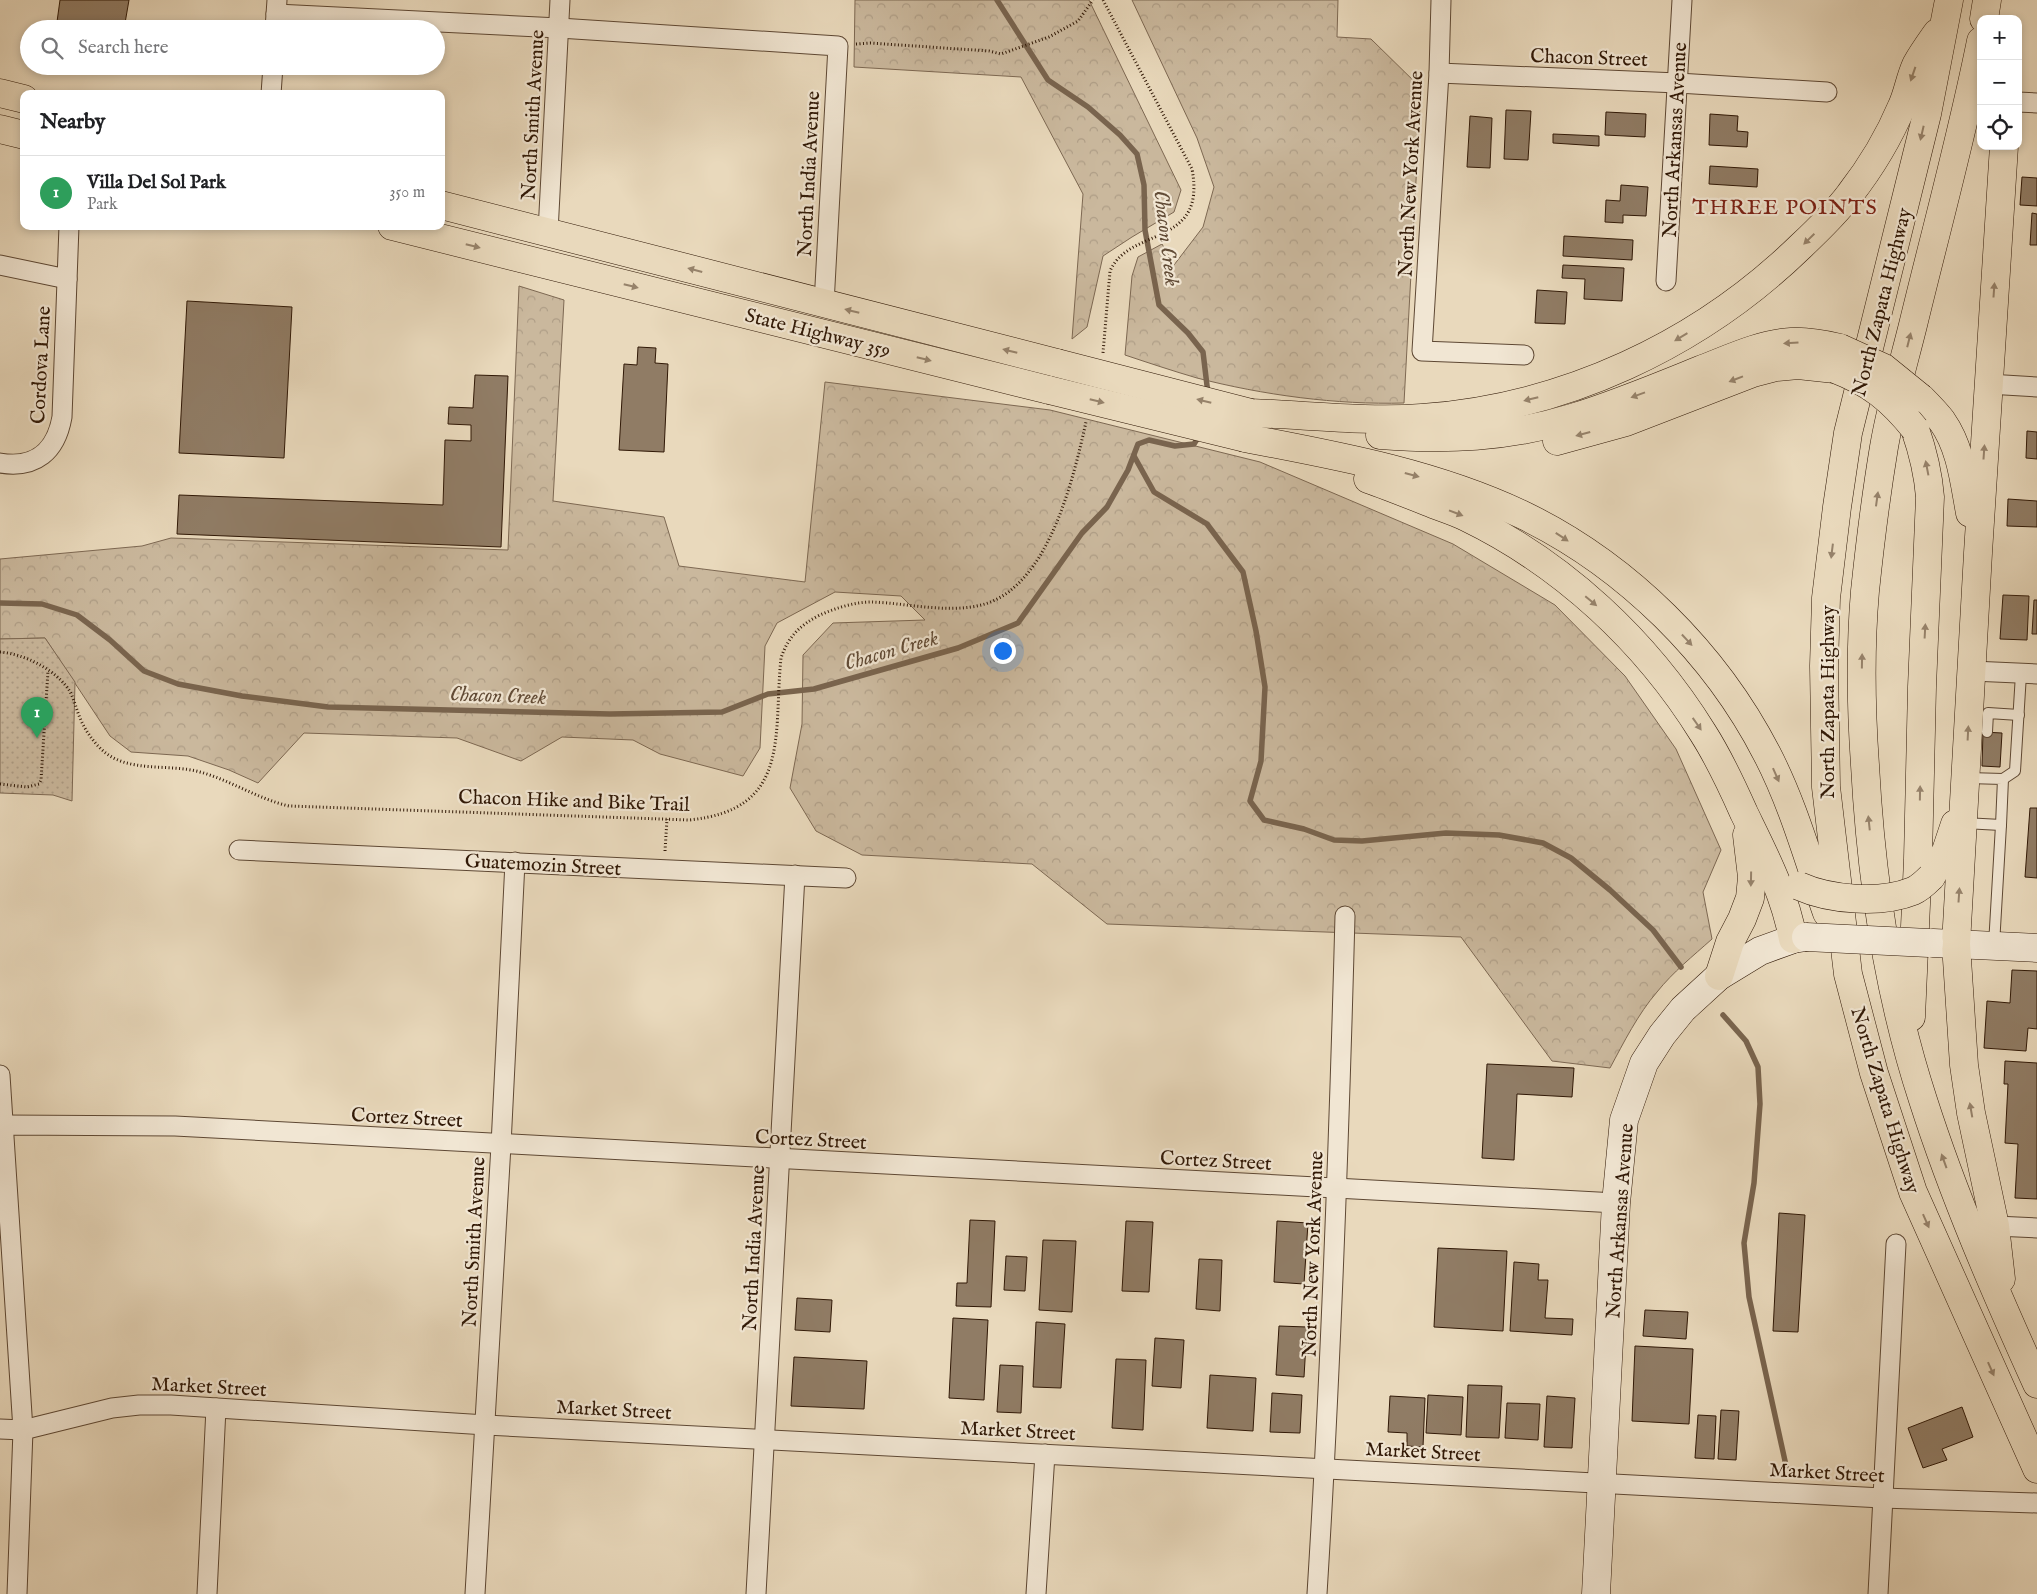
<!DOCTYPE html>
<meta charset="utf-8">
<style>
body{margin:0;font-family:"IM FELL English",serif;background:#f2f2f2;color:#202124}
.controls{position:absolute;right:15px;top:15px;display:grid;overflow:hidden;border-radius:10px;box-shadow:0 2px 8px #0003}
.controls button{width:45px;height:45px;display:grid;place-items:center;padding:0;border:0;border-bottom:1px solid #e0e0e0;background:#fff;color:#202124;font:25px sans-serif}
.you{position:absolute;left:1002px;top:650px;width:18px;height:18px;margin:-12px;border:4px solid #fff;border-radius:50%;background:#1a73e8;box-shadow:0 0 0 8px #1a73e833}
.badge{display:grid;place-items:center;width:32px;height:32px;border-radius:50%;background:#7c3aed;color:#fff;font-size:16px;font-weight:700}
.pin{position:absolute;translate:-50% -41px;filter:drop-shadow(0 1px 2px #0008)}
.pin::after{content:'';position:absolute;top:26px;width:18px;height:15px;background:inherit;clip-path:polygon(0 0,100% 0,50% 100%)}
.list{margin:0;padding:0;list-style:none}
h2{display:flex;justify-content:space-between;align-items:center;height:65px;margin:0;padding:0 20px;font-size:21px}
h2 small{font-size:16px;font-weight:400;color:#757577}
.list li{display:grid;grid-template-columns:32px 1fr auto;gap:15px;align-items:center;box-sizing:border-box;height:75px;padding:0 20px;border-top:1px solid #e0e0e0}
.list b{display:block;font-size:19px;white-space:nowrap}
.list p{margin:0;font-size:16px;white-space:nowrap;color:#757577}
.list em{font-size:16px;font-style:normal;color:#757577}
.icon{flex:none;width:28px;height:28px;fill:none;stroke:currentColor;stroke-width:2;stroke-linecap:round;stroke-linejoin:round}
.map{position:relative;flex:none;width:2037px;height:1594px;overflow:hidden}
.search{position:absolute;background:#fff;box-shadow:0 2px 8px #0003;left:20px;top:20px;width:425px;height:55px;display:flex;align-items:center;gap:12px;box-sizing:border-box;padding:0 18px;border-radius:28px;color:#757577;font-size:19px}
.panel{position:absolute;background:#fff;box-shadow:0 2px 8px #0003;left:20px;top:90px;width:425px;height:140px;border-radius:10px}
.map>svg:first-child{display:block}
</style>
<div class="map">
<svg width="2037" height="1594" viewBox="0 0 2037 1594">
<defs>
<pattern id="forest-crowns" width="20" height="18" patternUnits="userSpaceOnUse" patternTransform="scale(1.25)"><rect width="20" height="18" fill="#cab89d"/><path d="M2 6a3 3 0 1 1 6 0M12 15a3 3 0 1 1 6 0" fill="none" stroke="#ae9d86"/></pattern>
<pattern id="park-dots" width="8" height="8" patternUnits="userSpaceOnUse" patternTransform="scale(1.25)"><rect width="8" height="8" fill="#cab89d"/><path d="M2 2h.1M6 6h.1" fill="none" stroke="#ae9d86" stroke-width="1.8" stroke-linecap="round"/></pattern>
</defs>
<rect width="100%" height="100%" fill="#e9d9bc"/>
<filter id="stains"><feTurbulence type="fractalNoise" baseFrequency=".004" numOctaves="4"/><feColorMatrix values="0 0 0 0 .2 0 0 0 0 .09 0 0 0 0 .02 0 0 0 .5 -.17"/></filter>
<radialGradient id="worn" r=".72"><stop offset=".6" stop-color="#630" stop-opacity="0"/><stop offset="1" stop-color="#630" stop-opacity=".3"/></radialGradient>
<!-- forest -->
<g fill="url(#forest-crowns)" stroke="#7d6852">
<polygon points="855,0 1089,0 1181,190 1174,212 1132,237 1103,256 1087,327 1072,339 1083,194 1021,77 854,67"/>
<path d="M 1132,0 L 1338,0 L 1337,37 L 1371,39 L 1421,88 L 1404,403 C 1337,405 1263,395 1197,378 C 1173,371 1149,363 1125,355 L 1132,276 L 1138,257 L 1162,244 L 1174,265 L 1203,227 L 1214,187 L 1197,138 Z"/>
<path d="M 519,286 L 564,300 L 553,501 L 664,517 L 679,566 L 805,582 L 825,382 L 1050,410 L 1260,462 L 1453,544 L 1555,605 L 1625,676 L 1676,749 L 1721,850 L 1703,892 L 1712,939 C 1693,956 1673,972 1657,992 C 1638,1014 1624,1042 1610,1068 L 1552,1061 L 1461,937 L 1107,924 L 1032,864 L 862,855 L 816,831 L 790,788 L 802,724 L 803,655 L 833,623 L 925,620 L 901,596 L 835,592 L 777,623 L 765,646 L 760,748 L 743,776 L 660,754 L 633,740 L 562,737 L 521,761 L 457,738 L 304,733 L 258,783 L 229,770 L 188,756 L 131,752 L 110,736 L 45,638 L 0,639 L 0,559 L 142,546 L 171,538 L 508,550 Z"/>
</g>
<!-- park -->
<polygon fill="url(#park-dots)" stroke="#7d6852" points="45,638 75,682 72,801 53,795 0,793 0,639"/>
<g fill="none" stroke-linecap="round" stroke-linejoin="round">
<!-- stream -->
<g stroke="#79644e" stroke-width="5.5">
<polyline points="997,0 1048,80 1088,107 1120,135 1137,154 1144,185 1145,230 1159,305 1188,333 1203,352 1208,394"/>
<polyline points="1134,456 1154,492 1207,524 1243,572 1256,631 1265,687 1261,761 1250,801 1264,820 1304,829 1334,840 1362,841 1446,833 1499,835 1543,843 1571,858 1610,890 1653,930 1681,967"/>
<polyline points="0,603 42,604 77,615 110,640 144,671 178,684 242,696 328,707 610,714 722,712 768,694 814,689 958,648 1018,623 1082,533 1107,507 1128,470 1138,444 1149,440 1175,446 1194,444 1200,434"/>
<polyline points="1723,1015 1746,1041 1758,1067 1760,1104 1754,1183 1744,1243 1749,1297 1787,1470"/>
</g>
</g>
<!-- building -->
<g fill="#907c65" stroke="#301806">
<polygon points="60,0 129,0 124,29 56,29"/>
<polygon points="1506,110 1531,111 1528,160 1504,159"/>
<polygon points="1606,112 1646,114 1645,137 1605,135"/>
<polygon points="1710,114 1738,116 1737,131 1748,132 1747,147 1709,145"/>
<polygon points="1470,116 1492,118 1490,168 1467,167"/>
<polygon points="1553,134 1599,136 1599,146 1553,143"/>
<polygon points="1710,166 1758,169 1757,187 1709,184"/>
<polygon points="2022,177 2037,178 2037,206 2020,205"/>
<polygon points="1621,185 1648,187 1646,216 1623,215 1623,223 1605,222 1606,200 1620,201"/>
<polygon points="2032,213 2037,214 2037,245 2030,245"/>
<polygon points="1564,236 1633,240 1632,260 1563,256"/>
<polygon points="1563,265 1624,268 1622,301 1584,299 1585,279 1562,278"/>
<polygon points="1537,290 1567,292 1565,324 1535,323"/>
<polygon points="187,301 292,307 284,458 179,453"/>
<polygon points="638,347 656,348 655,363 668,364 664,452 619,450 624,364 637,365"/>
<polygon points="475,375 508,376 501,547 177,534 179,495 443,505 445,440 471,441 471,425 448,424 449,407 473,408"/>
<polygon points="2027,431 2037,432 2037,459 2026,458"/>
<polygon points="2008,499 2037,501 2037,527 2007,526"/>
<polygon points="2003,595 2029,596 2027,640 2000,639"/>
<polygon points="2034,600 2037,600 2037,634 2032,634"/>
<polygon points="1983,732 2002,733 2000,767 1982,766"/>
<polygon points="2030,808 2037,808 2037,878 2025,877"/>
<polygon points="2012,970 2037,971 2037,1029 2028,1028 2026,1051 1984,1048 1987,1001 2010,1003"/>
<polygon points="2005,1061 2037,1063 2037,1199 2015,1198 2018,1144 2005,1143 2008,1084 2004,1084"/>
<polygon points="1487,1064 1574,1068 1572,1097 1517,1094 1514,1160 1482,1158"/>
<polygon points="1779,1213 1805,1215 1798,1332 1773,1331"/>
<polygon points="970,1220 995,1221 991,1307 956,1306 957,1283 967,1283"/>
<polygon points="1126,1221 1153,1222 1149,1292 1122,1291"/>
<polygon points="1277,1221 1308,1223 1304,1284 1274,1282"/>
<polygon points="1043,1240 1076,1241 1072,1312 1039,1310"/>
<polygon points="1438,1248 1507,1251 1503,1331 1434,1327"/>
<polygon points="1006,1256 1027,1257 1025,1291 1004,1290"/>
<polygon points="1199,1259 1222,1260 1220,1311 1196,1309"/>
<polygon points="1514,1262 1539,1264 1538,1280 1548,1280 1545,1318 1573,1319 1572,1335 1510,1331"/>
<polygon points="797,1298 832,1300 830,1332 795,1330"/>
<polygon points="1645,1310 1688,1312 1686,1339 1643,1336"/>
<polygon points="953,1318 988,1320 984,1400 949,1398"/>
<polygon points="1036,1322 1065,1324 1061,1388 1033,1387"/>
<polygon points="1279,1326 1307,1327 1304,1377 1276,1375"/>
<polygon points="1155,1338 1184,1340 1181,1388 1152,1386"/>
<polygon points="1635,1346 1693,1349 1689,1424 1632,1421"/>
<polygon points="794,1357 867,1361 864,1409 791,1406"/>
<polygon points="1116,1359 1146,1360 1143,1430 1112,1428"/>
<polygon points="1000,1365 1023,1366 1021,1413 997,1412"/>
<polygon points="1210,1375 1256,1378 1253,1431 1207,1428"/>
<polygon points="1468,1385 1502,1386 1499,1438 1466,1437"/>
<polygon points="1272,1393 1302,1395 1300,1433 1270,1432"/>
<polygon points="1428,1395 1463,1397 1461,1435 1426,1433"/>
<polygon points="1390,1396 1425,1398 1423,1447 1407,1446 1407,1433 1388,1432"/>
<polygon points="1547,1396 1575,1398 1572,1448 1544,1447"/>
<polygon points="1507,1403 1540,1404 1538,1440 1505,1438"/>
<polygon points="1962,1407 1973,1437 1942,1449 1947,1460 1923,1468 1908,1428"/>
<polygon points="1721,1410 1739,1411 1736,1460 1718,1459"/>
<polygon points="1698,1415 1716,1416 1714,1459 1695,1458"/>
</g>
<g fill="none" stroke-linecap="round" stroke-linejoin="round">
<!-- lane casing -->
<g stroke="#5e4834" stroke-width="12">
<g id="lane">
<polyline points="1987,732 1988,713 2019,715"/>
<polyline points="1968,778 2003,779 2001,825"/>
<polyline points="2003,779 2015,771 2021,674"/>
<polyline points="1964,823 2001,825 1994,945"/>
</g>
</g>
<!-- street casing -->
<g stroke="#5e4834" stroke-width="21">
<g id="street">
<polyline points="1441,0 1439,73 1422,351 1524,355"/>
<polyline points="276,14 559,28 838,46 824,304"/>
<polyline points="275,29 277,0"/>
<polyline points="1439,73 1678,83 1827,92"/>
<polyline points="271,94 273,66"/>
<polyline points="2018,102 2037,103"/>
<polyline points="548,232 560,0"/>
<polyline points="0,265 67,279"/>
<polyline points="1666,281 1682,0"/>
<polyline points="1988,384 2037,387"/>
<path d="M 0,463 C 36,469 56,451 62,417 L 69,226"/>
<polyline points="1972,671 2037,674"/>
<polyline points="239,850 846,878"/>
<polyline points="0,1075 23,1430 17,1594"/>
<polyline points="0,1127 4,1125 175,1126 1616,1203"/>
<polyline points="1995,1226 2037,1228"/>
<polyline points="0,1429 23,1430 112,1408 139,1405 171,1405 486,1425 1882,1498 2037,1503"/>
<polyline points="207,1594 216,1408"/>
<polyline points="475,1594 501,1145 515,862"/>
<polyline points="756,1594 795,875"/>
<polyline points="1036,1594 1045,1454"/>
<path d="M 1317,1594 C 1331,1368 1339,1142 1345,916"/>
<polyline points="1878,1594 1896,1244"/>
</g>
</g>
<!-- secondary casing -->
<g stroke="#301806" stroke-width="29">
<g id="secondary">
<polyline points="1933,943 2037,948"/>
<polyline points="1596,1594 1616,1203 1624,1120 1644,1063 1662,1035 1683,1009 1719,976 1760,951 1793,939 1806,937"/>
</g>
</g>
<!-- primary casing -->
<g stroke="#301806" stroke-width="29">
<g id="primary">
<polyline points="1949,0 1927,114 1848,433 1837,507 1826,598 1824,666 1826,787 1848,974 1874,1073 1913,1192 2037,1469"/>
<polyline points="1984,19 1987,0"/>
<path d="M 1981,41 C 1962,136 1936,230 1913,325 C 1903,365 1891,406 1884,447 C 1876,495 1870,543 1865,591 C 1860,649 1861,708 1865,765 C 1871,878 1888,993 1923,1100 C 1954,1197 1995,1291 2037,1384"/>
<polyline points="0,93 24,99"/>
<polyline points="0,129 24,135"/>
<polyline points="441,205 1057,363"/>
<polyline points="392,226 1049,390"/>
<path d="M 1921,398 C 1928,405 1936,413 1942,421 C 1961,448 1964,481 1970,513"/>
<path d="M 1251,413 C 1308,415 1366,422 1422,418 C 1564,408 1699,345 1800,247 C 1817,231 1836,213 1850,194 C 1871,167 1889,137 1902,106 C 1908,93 1910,78 1916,65 C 1922,54 1930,43 1937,33"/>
<path d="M 1380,435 C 1446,440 1507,438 1572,418 C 1615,405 1658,387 1700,370 C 1729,359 1759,344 1791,342 C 1807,341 1823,344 1840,348"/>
<path d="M 1245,438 C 1340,456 1438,474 1525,516 C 1627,566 1715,653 1767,754 C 1793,804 1808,859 1827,913"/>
<polyline points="1557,441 1626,422 1753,373 1776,367 1798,365 1835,369"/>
<path d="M 1368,479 C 1388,486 1408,494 1428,502 C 1440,507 1454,511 1466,517 C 1563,564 1646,641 1703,733 C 1719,758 1732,786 1744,813 C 1764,854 1785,894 1793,939"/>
<polyline points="1931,877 1946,851 1955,824"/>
<polyline points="1719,976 1730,942 1742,919 1750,898 1752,877 1747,835"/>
<path d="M 1911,1017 L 1918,859 L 1922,687 L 1930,497 C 1928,472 1923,452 1915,429"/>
<polyline points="2001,1279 1995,1226 1971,1113 1964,1065 1956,944 1978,553 2004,146"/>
</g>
</g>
<!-- path -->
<g stroke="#301806" stroke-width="3" stroke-dasharray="1 2.5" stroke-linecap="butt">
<path d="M 1103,0 L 1192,169 C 1207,248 1130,226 1110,271 L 1103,353"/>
<polyline points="856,44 870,43 989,51 1001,54 1049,37 1078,21 1093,0"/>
<path d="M 0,652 C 24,654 55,669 69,690 C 74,698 76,709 80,718 C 85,730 92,740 101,749 C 127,774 168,763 200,772 C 230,780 258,799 289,806 L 689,820 C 792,810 773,735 781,658 C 788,637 800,625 820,615 C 836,608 854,602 872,602 C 910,603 964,618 999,598 C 1052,569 1074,476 1086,422"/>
<polyline points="0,784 27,787 39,784 41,780 48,671"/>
<polyline points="665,851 667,819"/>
</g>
<!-- lane -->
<use href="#lane" stroke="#f1e6d3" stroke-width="10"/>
<!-- street -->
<use href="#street" stroke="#f1e6d3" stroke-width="19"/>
<!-- secondary -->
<use href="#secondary" stroke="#f1e6d3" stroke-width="28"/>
<!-- primary -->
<use href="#primary" stroke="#e9d9bc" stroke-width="28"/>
<!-- secondary-bridge casing -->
<g stroke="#301806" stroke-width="29" stroke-linecap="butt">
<polyline id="secondary-bridge" points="1806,937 1929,943"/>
</g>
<!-- primary-bridge casing -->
<g stroke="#301806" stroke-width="29" stroke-linecap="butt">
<g id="primary-bridge">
<polyline points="1840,348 1884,368 1921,398"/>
<polyline points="1057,363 1251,413"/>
<path d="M 1835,369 C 1871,383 1891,399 1915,429"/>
<polyline points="1049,390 1245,438"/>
<path d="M 1799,886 C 1830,900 1881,904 1913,891 C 1920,888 1926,882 1931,877"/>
</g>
</g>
<!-- secondary-bridge -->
<use href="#secondary-bridge" stroke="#f1e6d3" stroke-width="28"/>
<!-- primary-bridge -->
<use href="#primary-bridge" stroke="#e9d9bc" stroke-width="28"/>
</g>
<!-- one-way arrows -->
<defs><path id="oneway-solid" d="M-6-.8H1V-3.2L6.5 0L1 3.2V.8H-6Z" transform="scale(1.25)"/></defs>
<g fill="#96826a">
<use href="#oneway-solid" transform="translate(1913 74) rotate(109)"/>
<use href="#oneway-solid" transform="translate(1922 133) rotate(103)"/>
<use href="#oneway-solid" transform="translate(1809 239) rotate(136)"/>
<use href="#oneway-solid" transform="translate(473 246) rotate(14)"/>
<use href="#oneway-solid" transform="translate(695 270) rotate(-165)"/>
<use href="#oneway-solid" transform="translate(631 286) rotate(14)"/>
<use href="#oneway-solid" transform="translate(1994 290) rotate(-86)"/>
<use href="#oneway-solid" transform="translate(852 311) rotate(-166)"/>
<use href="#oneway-solid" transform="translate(1681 337) rotate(149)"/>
<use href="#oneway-solid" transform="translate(1909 340) rotate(-76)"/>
<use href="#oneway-solid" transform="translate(1791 343) rotate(176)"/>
<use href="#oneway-solid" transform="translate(1010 351) rotate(-166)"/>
<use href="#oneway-solid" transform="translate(924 359) rotate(14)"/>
<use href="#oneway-solid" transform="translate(1736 379) rotate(159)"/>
<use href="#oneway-solid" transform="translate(1638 395) rotate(160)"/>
<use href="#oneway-solid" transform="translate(1531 399) rotate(166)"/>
<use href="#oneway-solid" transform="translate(1097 401) rotate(14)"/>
<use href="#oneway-solid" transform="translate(1204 401) rotate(-166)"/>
<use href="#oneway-solid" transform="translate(1583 434) rotate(165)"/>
<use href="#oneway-solid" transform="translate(1984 452) rotate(-86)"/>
<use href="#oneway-solid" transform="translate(1927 468) rotate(-101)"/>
<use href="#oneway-solid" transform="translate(1412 475) rotate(15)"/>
<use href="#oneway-solid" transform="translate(1877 499) rotate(-82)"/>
<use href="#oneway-solid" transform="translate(1456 513) rotate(21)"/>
<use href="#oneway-solid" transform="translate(1562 537) rotate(33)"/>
<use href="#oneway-solid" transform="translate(1832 551) rotate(97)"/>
<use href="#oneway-solid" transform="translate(1591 601) rotate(40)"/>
<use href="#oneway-solid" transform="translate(1925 631) rotate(-87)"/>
<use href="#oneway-solid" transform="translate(1687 640) rotate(47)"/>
<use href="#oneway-solid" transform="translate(1862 661) rotate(-89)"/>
<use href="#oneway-solid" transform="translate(1697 724) rotate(55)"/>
<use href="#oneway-solid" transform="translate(1968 733) rotate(-87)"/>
<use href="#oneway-solid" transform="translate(1776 775) rotate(66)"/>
<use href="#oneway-solid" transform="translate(1920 793) rotate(-89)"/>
<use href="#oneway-solid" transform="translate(1869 823) rotate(-96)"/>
<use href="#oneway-solid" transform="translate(1751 879) rotate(91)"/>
<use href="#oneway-solid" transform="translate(1959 895) rotate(-86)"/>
<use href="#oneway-solid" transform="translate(1971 1110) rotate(-100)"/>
<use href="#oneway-solid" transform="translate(1944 1161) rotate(-110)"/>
<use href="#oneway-solid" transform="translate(1926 1221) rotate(66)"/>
<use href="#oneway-solid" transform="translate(1991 1369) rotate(66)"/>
</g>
<g text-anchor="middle" stroke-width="4.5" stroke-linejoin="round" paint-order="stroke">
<!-- street labels -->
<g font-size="20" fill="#301806" stroke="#f1e6d3">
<text transform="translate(1589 57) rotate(2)" y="7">Chacon Street</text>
<text transform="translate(532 115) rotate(-87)" y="7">North Smith Avenue</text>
<text transform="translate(1674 140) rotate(-87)" y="7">North Arkansas Avenue</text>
<text transform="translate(808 174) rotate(-87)" y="7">North India Avenue</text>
<text transform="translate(1410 174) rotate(-87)" y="7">North New York Avenue</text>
<text transform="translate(1881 302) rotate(-76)" y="7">North Zapata Highway</text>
<text transform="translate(818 332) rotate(14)" y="7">State Highway 359</text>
<text transform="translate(40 365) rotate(-87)" y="7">Cordova Lane</text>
<text transform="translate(1827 702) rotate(-90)" y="7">North Zapata Highway</text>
<text transform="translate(574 800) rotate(2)" y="7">Chacon Hike and Bike Trail</text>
<text transform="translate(543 864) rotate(3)" y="7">Guatemozin Street</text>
<text transform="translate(1886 1100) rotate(73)" y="7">North Zapata Highway</text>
<text transform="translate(407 1117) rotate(3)" y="7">Cortez Street</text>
<text transform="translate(811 1139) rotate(3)" y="7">Cortez Street</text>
<text transform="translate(1216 1160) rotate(3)" y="7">Cortez Street</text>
<text transform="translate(1619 1221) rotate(-86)" y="7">North Arkansas Avenue</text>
<text transform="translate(473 1242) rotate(-87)" y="7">North Smith Avenue</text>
<text transform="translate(753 1248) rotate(-87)" y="7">North India Avenue</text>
<text transform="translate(1312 1254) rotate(-88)" y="7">North New York Avenue</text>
<text transform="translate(209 1386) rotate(3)" y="7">Market Street</text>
<text transform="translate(614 1409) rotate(3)" y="7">Market Street</text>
<text transform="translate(1018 1430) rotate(3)" y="7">Market Street</text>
<text transform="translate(1423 1451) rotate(3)" y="7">Market Street</text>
<text transform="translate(1827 1472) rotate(3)" y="7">Market Street</text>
</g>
<!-- water labels -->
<g font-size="21" font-style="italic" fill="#614b36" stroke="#f1e6d3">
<text transform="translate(1167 238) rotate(83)" y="7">Chacon Creek</text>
<text transform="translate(891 650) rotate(-16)" y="7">Chacon Creek</text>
<text transform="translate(498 695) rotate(2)" y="7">Chacon Creek</text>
</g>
<!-- quarter labels -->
<g font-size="22" letter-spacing="1" fill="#7a1f14" stroke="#f1e6d3">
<text x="1785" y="214">THREE POINTS</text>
</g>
</g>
<rect width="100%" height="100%" filter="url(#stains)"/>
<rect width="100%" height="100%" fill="url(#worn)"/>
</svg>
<div class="controls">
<button>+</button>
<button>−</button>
<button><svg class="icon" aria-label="locate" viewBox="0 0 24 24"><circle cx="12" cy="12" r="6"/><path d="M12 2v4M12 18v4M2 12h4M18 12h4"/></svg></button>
</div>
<div class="you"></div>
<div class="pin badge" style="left:37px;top:738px;background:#2e9e5b">1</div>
<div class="search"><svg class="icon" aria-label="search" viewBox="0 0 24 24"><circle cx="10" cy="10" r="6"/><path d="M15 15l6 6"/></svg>Search here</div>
<section class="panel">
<h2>Nearby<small></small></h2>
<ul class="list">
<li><span class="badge" style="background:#2e9e5b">1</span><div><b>Villa Del Sol Park</b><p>Park</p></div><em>350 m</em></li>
</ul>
</section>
</div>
